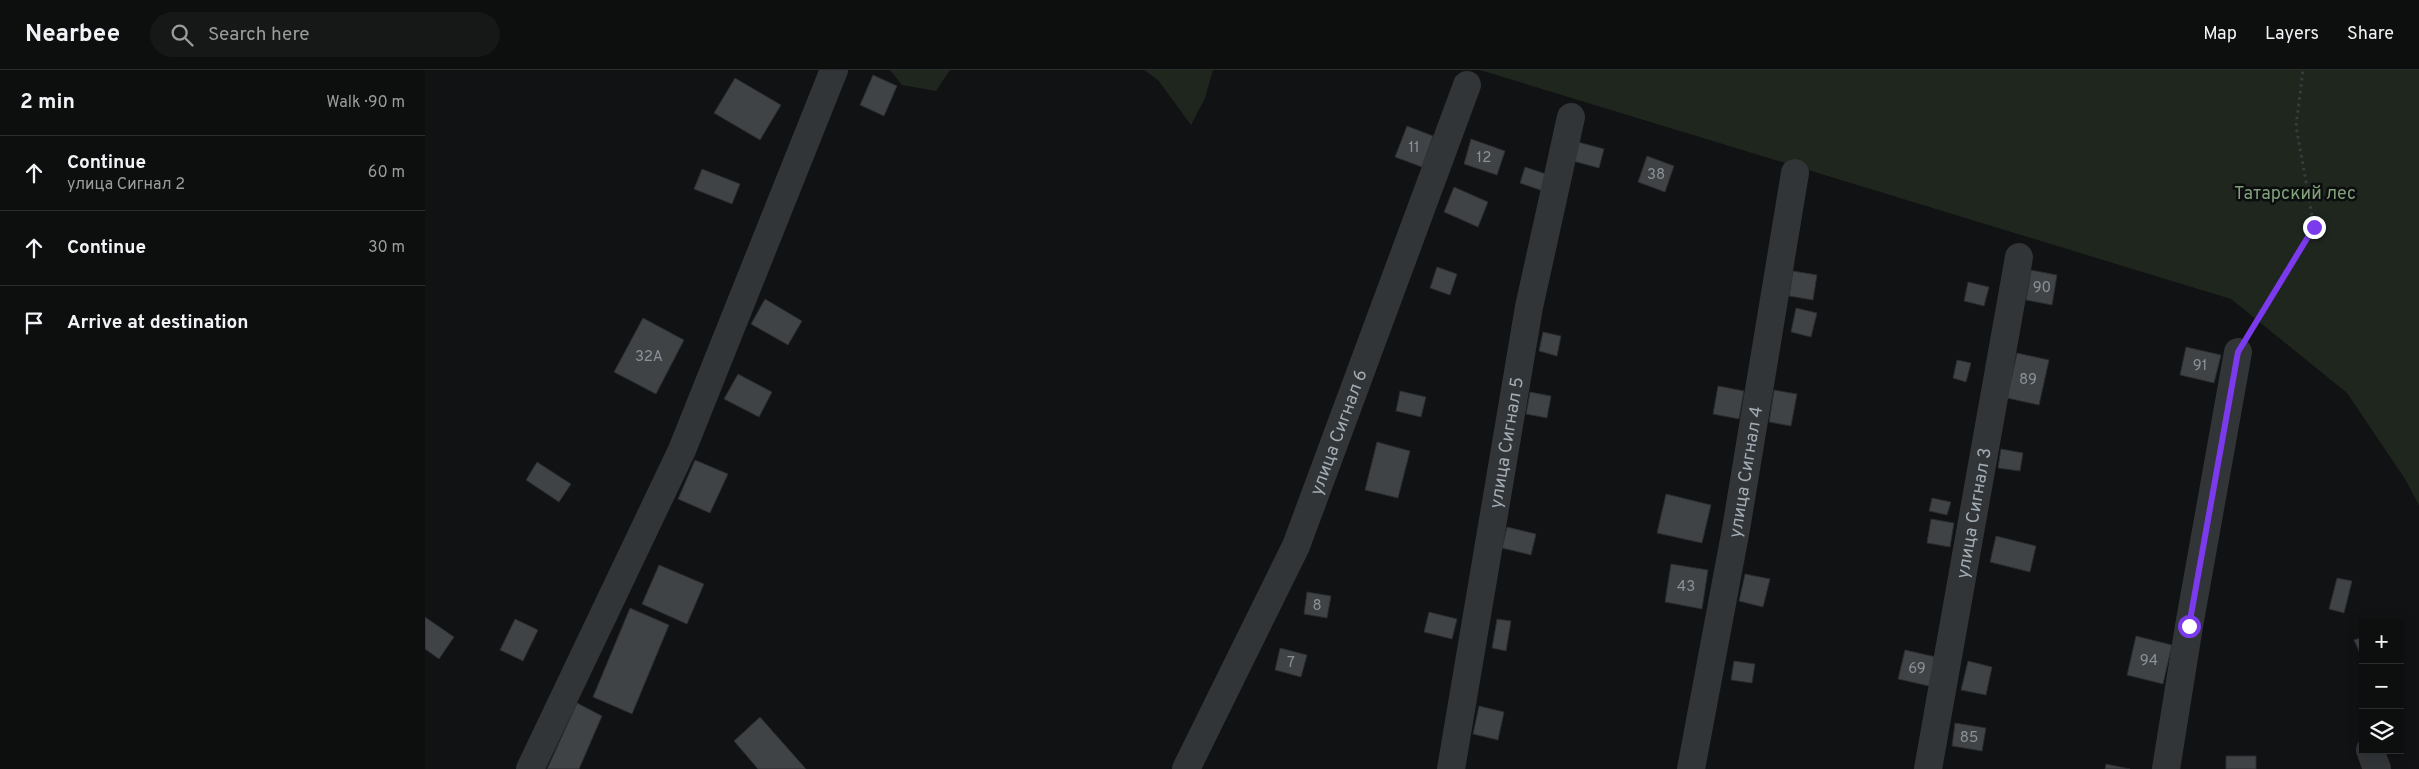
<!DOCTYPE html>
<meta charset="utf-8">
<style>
body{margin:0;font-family:Overpass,sans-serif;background:#161717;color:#f1f3f6}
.controls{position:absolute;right:15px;bottom:15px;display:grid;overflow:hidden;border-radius:0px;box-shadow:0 2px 12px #0003}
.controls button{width:45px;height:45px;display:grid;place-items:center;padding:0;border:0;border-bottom:1px solid #2d2e2e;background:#0d0e0e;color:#f1f3f6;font:25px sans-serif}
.stop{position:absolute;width:15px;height:15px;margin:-11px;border:4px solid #7c3aed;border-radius:50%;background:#fff}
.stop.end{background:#7c3aed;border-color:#fff;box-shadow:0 1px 5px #0008}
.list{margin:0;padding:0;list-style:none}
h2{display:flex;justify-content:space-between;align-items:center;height:65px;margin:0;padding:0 20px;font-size:21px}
h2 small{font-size:16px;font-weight:400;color:#9a9c9e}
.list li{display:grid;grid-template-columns:32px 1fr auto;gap:15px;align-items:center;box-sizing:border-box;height:75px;padding:0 20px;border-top:1px solid #2d2e2e}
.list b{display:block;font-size:19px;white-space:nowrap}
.list p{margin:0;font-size:16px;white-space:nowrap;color:#9a9c9e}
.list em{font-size:16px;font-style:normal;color:#9a9c9e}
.icon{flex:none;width:28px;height:28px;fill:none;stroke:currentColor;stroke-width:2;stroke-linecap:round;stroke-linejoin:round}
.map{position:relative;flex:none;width:1994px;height:699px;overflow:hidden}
header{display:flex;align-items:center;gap:30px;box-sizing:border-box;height:70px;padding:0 25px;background:#0d0e0e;border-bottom:1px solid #2d2e2e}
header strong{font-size:24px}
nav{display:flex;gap:28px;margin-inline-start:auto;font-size:18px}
.search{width:350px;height:45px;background:#161717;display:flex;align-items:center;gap:12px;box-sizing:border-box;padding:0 18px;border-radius:28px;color:#9a9c9e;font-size:19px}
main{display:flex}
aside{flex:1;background:#0d0e0e}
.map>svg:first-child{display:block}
</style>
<header>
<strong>Nearbee</strong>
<div class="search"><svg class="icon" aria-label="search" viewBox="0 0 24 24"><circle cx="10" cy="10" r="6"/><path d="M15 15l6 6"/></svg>Search here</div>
<nav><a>Map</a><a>Layers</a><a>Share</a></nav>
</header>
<main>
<aside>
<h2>2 min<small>Walk · 90 m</small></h2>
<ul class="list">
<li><svg class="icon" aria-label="ahead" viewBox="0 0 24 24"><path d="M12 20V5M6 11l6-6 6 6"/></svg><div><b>Continue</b><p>улица Сигнал 2</p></div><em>60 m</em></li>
<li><svg class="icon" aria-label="ahead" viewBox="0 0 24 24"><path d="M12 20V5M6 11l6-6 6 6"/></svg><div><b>Continue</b></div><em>30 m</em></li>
<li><svg class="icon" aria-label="arrive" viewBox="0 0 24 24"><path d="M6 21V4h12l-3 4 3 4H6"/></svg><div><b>Arrive at destination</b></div></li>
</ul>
</aside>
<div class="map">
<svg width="1994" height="699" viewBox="0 0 1994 699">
<rect width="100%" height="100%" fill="#111213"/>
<!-- green -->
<g fill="#1e261e">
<polygon points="465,0 525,0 511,21 477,15"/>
<polygon points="719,0 788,0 780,28 766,55 733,10"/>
<polygon points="1055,0 1994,0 1994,435 1980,409 1922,323 1806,229"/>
</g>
<!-- building -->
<g fill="#404346" stroke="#2b2c2f">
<polygon points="448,5 472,16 459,46 435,35"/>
<polygon points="310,8 356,35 335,70 289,43"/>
<polygon points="982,56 1008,66 997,97 970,87"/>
<polygon points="1046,69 1080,81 1072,105 1039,94"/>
<polygon points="1153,72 1179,79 1174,98 1148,91"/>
<polygon points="1222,86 1249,96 1240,122 1213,112"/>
<polygon points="1100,97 1124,105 1118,121 1095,113"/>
<polygon points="277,99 315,114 307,134 269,119"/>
<polygon points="1029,117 1063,132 1053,157 1019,142"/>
<polygon points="1012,197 1032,204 1025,225 1005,218"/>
<polygon points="1606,200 1632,205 1627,235 1601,230"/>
<polygon points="1368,201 1392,205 1388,230 1364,226"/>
<polygon points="1543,212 1564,217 1559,236 1539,231"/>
<polygon points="340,229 377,251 363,275 326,254"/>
<polygon points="1371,238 1392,243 1386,267 1366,262"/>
<polygon points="218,248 259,270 231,324 189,302"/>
<polygon points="1118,262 1136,266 1132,286 1114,281"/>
<polygon points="1761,277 1796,285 1789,313 1755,305"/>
<polygon points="1592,283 1624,290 1614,335 1582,328"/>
<polygon points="1532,290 1546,293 1541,312 1528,308"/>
<polygon points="313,304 347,322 334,347 299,329"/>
<polygon points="1293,316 1319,321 1314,349 1288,344"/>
<polygon points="1349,320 1372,324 1366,356 1344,352"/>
<polygon points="975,321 1001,327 996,347 971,341"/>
<polygon points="1105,322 1126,326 1122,348 1101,344"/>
<polygon points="952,372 985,381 973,428 940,420"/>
<polygon points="1576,379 1598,383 1595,401 1573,398"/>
<polygon points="270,390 303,404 285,443 253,429"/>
<polygon points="112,392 146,414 134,432 101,410"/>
<polygon points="1241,424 1286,435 1277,473 1232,463"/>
<polygon points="1507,428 1526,432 1522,445 1504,441"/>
<polygon points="1506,449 1529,453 1525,477 1502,473"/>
<polygon points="1082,457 1111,464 1106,485 1077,478"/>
<polygon points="1571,466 1611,476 1605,502 1565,492"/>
<polygon points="1246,494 1283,500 1277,539 1240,532"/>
<polygon points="234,495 279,514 262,554 217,534"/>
<polygon points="1320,504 1345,509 1338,537 1314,531"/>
<polygon points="1912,508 1927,511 1919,543 1904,539"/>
<polygon points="882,522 906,526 902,548 879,544"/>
<polygon points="205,538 244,555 207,644 168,627"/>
<polygon points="1004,542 1032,549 1027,569 999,562"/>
<polygon points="0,547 29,567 14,589 0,579"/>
<polygon points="90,549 113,560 98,591 75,580"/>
<polygon points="1072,549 1086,551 1081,581 1067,578"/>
<polygon points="1711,566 1747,575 1738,614 1702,605"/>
<polygon points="1938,567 1938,588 1937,588 1929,570"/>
<polygon points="855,578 882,585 876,607 850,600"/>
<polygon points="1480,580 1511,587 1504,616 1473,609"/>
<polygon points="1309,591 1330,594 1327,613 1306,610"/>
<polygon points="1543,591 1567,597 1561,625 1536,620"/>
<polygon points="152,633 177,646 154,699 122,699"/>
<polygon points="1054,636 1079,642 1073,670 1048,664"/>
<polygon points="335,647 381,699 333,699 309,671"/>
<polygon points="1530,653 1561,658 1557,681 1527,676"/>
<rect x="1801" y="686" width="30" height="13"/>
<polygon points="1681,694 1705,699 1680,699"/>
</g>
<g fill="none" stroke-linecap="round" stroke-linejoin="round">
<!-- path -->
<polyline stroke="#383c3f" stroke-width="3" stroke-dasharray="2.5 4" stroke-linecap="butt" points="1828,258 1889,157 1871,56 1878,0"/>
<!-- minor -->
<g stroke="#323538" stroke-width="28">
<polyline points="1945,680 1952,699"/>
<polyline points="105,699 257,380 409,0"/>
<path id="s1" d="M 761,699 L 871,476 L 1042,15"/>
<path id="s2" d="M 1026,699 L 1104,237 L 1146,47"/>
<path id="s3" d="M 1266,699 L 1311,459 L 1370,103"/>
<path id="s4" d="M 1503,699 L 1594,187"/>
<polyline points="1741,699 1764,556 1813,282"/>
</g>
</g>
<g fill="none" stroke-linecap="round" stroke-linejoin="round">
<!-- route -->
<polyline stroke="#7c3aed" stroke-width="6" points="1764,556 1813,282 1889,157"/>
</g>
<g text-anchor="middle" stroke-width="5" stroke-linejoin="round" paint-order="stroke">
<!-- number labels -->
<g font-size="15" fill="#8a9298">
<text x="989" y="82">11</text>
<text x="1059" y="92">12</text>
<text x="1231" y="109">38</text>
<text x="1617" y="222">90</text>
<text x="224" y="291">32А</text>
<text x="1775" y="300">91</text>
<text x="1603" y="314">89</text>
<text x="1261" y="521">43</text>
<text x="892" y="540">8</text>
<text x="1724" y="595">94</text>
<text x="866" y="597">7</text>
<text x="1492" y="603">69</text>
<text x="1544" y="672">85</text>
</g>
<!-- park labels -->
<g font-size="18" fill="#7fa079" stroke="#0c0d0e">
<text x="1870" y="129">Татарский лес</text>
</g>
<!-- street labels -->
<g font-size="18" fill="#a2acb4" stroke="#0c0d0e">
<text dy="6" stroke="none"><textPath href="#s1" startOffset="370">улица Сигнал 6</textPath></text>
<text dy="6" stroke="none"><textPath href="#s2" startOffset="331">улица Сигнал 5</textPath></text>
<text dy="6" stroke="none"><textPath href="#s3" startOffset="302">улица Сигнал 4</textPath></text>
<text dy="6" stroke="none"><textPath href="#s4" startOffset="260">улица Сигнал 3</textPath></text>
</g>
</g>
</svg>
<div class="controls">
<button>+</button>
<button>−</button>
<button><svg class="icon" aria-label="layers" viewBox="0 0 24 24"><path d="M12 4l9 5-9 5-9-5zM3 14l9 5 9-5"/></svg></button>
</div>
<div class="stop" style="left:1764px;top:556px"></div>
<div class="stop end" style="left:1889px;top:157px"></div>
</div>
</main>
